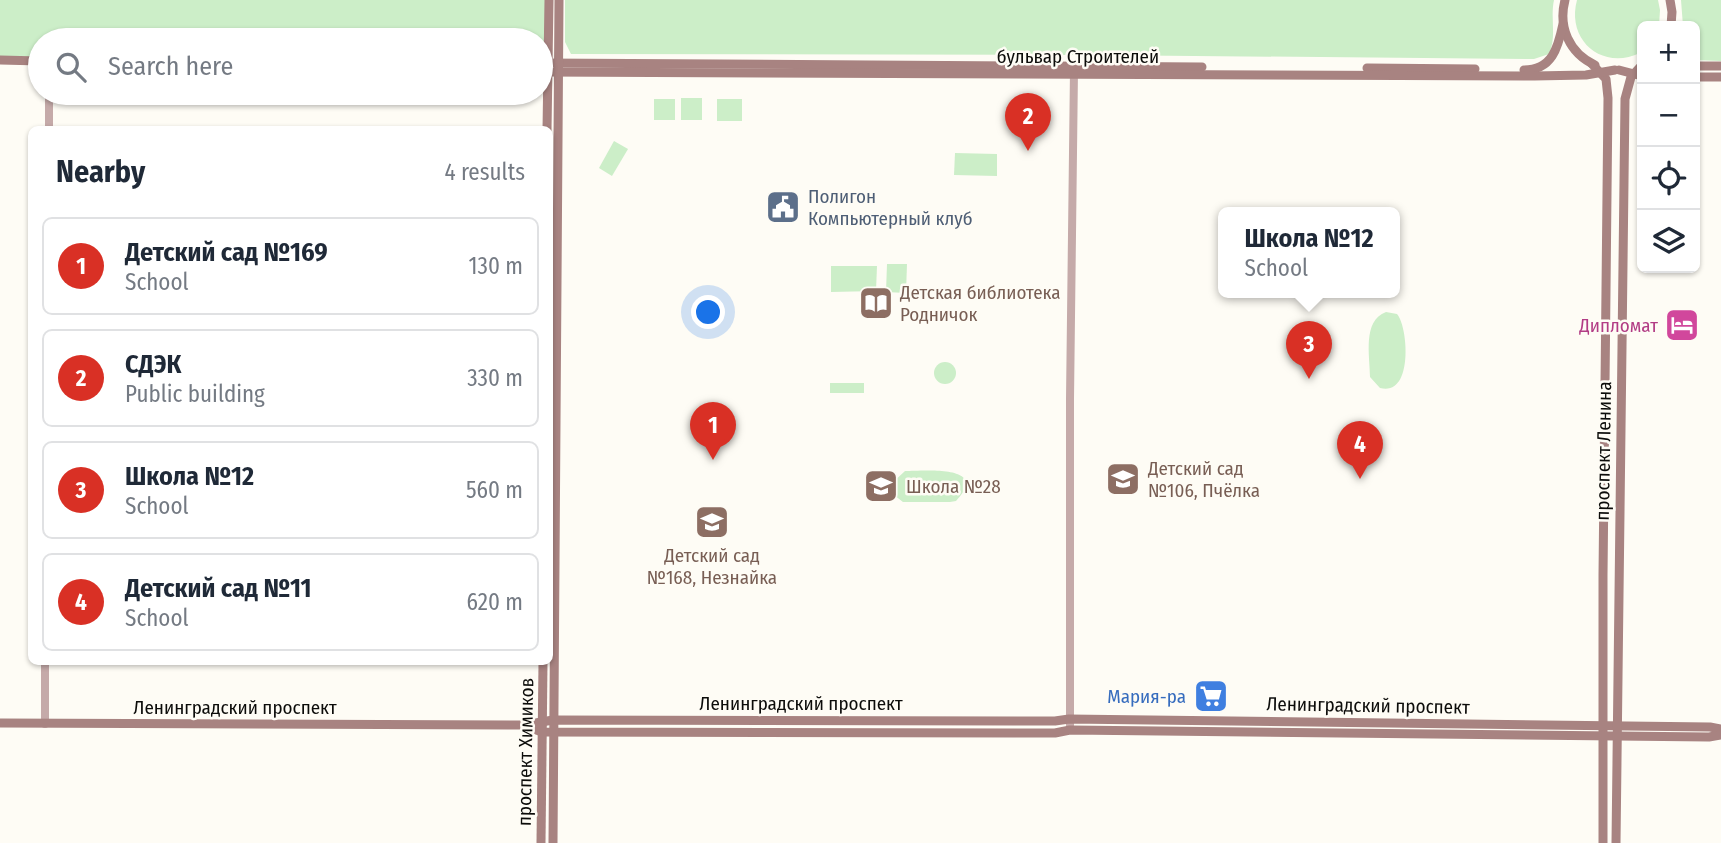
<!DOCTYPE html>
<meta charset="utf-8">
<style>
body{margin:0;font-family:"Fira Sans Condensed",sans-serif;background:#f6f6f7;color:#1f2937}
.controls{position:absolute;right:21px;top:21px;display:grid;overflow:hidden;border-radius:10px;box-shadow:0 2px 5px #0004}
.controls button{width:63px;height:63px;display:grid;place-items:center;padding:0;border:0;border-bottom:2px solid #e0e1e3;background:#fff;color:#1f2937;font:35px sans-serif}
.you{position:absolute;left:709px;top:313px;width:24px;height:24px;margin:-18px;border:5px solid #fff;border-radius:50%;background:#1a73e8;box-shadow:0 0 0 10px #1a73e833}
.badge{display:grid;place-items:center;width:46px;height:46px;border-radius:50%;background:#d93025;color:#fff;font-size:23px;font-weight:700}
.pin{position:absolute;translate:-50% -58px;filter:drop-shadow(0 2px 4px #0008)}
.pin::after{content:'';position:absolute;top:37px;width:24px;height:21px;background:inherit;clip-path:polygon(0 0,100% 0,50% 100%)}
.popup{position:absolute;left:1218px;top:207px;width:182px;height:91px;box-sizing:border-box;display:grid;place-content:center;border-radius:10px;background:#fff;filter:drop-shadow(0 2px 5px #0005);font-size:23px;white-space:nowrap;color:#747a83}
.popup b{font-size:26px;color:#1f2937}
.popup::after{content:'';position:absolute;left:50%;top:100%;margin-left:-14px;border:14px solid transparent;border-top-color:#fff}
.list{margin:0;padding:0;list-style:none}
h2{display:flex;justify-content:space-between;align-items:center;height:91px;margin:0;padding:0 28px;font-size:30px}
h2 small{font-size:23px;font-weight:400;color:#747a83}
.list li{display:grid;grid-template-columns:46px 1fr auto;gap:21px;align-items:center;box-sizing:border-box;height:98px;margin:0 14px 14px;padding:0 14px;border:2px solid #e0e1e3;border-radius:10px}
.list b{display:block;font-size:26px;white-space:nowrap}
.list p{margin:0;font-size:23px;white-space:nowrap;color:#747a83}
.list em{font-size:23px;font-style:normal;color:#747a83}
.icon{flex:none;width:38px;height:38px;fill:none;stroke:currentColor;stroke-width:2;stroke-linecap:round;stroke-linejoin:round}
.map{position:relative;flex:none;width:1721px;height:843px;overflow:hidden}
.search{position:absolute;background:#fff;box-shadow:0 2px 5px #0004;left:28px;top:28px;width:525px;height:77px;display:flex;align-items:center;gap:18px;box-sizing:border-box;padding:0 24px;border-radius:38px;color:#747a83;font-size:26px}
.panel{position:absolute;background:#fff;box-shadow:0 2px 5px #0004;left:28px;top:126px;width:525px;height:539px;border-radius:10px}
.map>svg:first-child{display:block}
</style>
<div class="map">
<svg width="1721" height="843" viewBox="0 0 1721 843">
<rect width="100%" height="100%" fill="#fefcf5"/>
<!-- green -->
<g fill="#cceec8">
<polygon points="0,0 549,0 548,63 541,63 541,40 40,40 40,61 0,60"/>
<path d="M 565,0 L 1554,0 C 1550,19 1557,36 1549,54 L 1534,59 L 1090,55 L 571,54 L 565,42 Z"/>
<path d="M 1577,0 L 1658,0 L 1660,10 L 1659,26 L 1642,26 L 1642,51 L 1640,53 C 1602,71 1566,40 1577,0 Z"/>
<polygon points="1681,0 1721,0 1721,61 1695,60 1695,26 1683,26"/>
<rect x="681" y="98" width="21" height="22"/>
<rect x="654" y="99" width="21" height="21"/>
<rect x="717" y="99" width="25" height="22"/>
<polygon points="614,141 628,149 612,176 599,168"/>
<polygon points="955,153 997,154 997,176 954,175"/>
<polygon points="887,264 907,264 906,293 886,292"/>
<polygon points="831,266 877,266 876,291 831,292"/>
<path d="M 1386,312 L 1397,314 C 1408,326 1414,397 1380,388 L 1370,377 C 1370,356 1362,321 1386,312 Z"/>
<circle cx="945" cy="373" r="11"/>
<rect x="830" y="383" width="34" height="10"/>
<path d="M 905,471 C 922,471 992,464 956,501 L 950,502 L 903,502 L 894,495 L 891,484 Z"/>
</g>
<g fill="none" stroke-linecap="round" stroke-linejoin="round">
<!-- tertiary -->
<g stroke="#c5aaa9" stroke-width="8">
<polyline points="49,130 49,93"/>
<polyline points="45,724 45,662"/>
<polyline points="1070,730 1070,399 1074,70"/>
</g>
<!-- secondary -->
<g stroke="#a88381" stroke-width="9">
<path d="M 1565,0 C 1558,27 1569,53 1595,65"/>
<polyline points="1670,0 1672,12 1671,26"/>
<polyline points="0,60 40,61"/>
<polyline points="541,63 1202,67"/>
<polyline points="1592,64 1606,79 1608,98 1603,576 1603,843"/>
<polyline points="1695,66 1721,66"/>
<polyline points="1367,68 1475,69"/>
<path d="M 1524,70 C 1552,70 1558,48 1563,24"/>
<polyline points="1619,70 1642,76"/>
<polyline points="541,72 1534,76 1586,75 1615,70"/>
<polyline points="1695,77 1721,77"/>
<polyline points="547,130 549,0"/>
<polyline points="0,723 524,725 553,720 1055,721 1069,719 1710,727 1721,729"/>
<polyline points="525,726 542,732 1055,733 1070,730 1709,737 1721,735"/>
<polyline points="541,843 543,662"/>
<polyline points="553,843 559,0"/>
<polyline points="1616,843 1625,99 1631,77 1642,65"/>
</g>
</g>
<!-- icons -->
<defs>
<g id="civic-square" transform="scale(1.75)"><rect x="-9" y="-9" width="18" height="18" rx="4" fill="#5c6f8a" stroke="#fefcf5"/><path d="M-.6-6.5H3V-4.5H.6V-3L4-1V1h2V6H-6V1h2V-1L-.6-3ZM-1.2 2.5V6h2.4V2.5Z" fill="#fff"/></g>
<g id="library-square" transform="scale(1.75)"><rect x="-9" y="-9" width="18" height="18" rx="4" fill="#8d6e63" stroke="#fefcf5"/><path d="M-6-4Q-3-5.5-.7-3.5V5Q-3 3-6 4ZM6-4Q3-5.5 .7-3.5V5Q3 3 6 4Z" fill="#fff"/></g>
<g id="hotel-square" transform="scale(1.75)"><rect x="-9" y="-9" width="18" height="18" rx="4" fill="#d1479c" stroke="#fefcf5"/><path d="M-6-4.5h1.5V1H6V5H4.5V3h-9V5H-6ZM-4 0a1.8 1.8 0 1 1 3.6 0ZM.5 0V-2.5h3Q6-2.5 6 0Z" fill="#fff"/></g>
<g id="school-square" transform="scale(1.75)"><rect x="-9" y="-9" width="18" height="18" rx="4" fill="#8d6e63" stroke="#fefcf5"/><path d="M0-5L7-2L0 1L-7-2ZM-4 1L0 2.5L4 1V4Q0 6-4 4Z" fill="#fff"/></g>
<g id="supermarket-square" transform="scale(1.75)"><rect x="-9" y="-9" width="18" height="18" rx="4" fill="#3f7fe0" stroke="#fefcf5"/><path d="M-6-5.5h2.5l.6 2H6L4.5 2H-2.5L-4.4-4H-6ZM-1.5 3.2a1.3 1.3 0 1 0 .1 0ZM3 3.2a1.3 1.3 0 1 0 .1 0Z" fill="#fff"/></g>
</defs>
<g fill-rule="evenodd">
<use href="#civic-square" x="783" y="207"/>
<use href="#library-square" x="876" y="303"/>
<use href="#hotel-square" x="1682" y="325"/>
<use href="#school-square" x="1123" y="479"/>
<use href="#school-square" x="881" y="486"/>
<use href="#school-square" x="712" y="522"/>
<use href="#supermarket-square" x="1211" y="696"/>
</g>
<g text-anchor="middle" stroke-width="5" stroke-linejoin="round" paint-order="stroke">
<!-- street labels -->
<g font-size="19" fill="#0c0c0a" stroke="#fefcf5">
<text x="1078" y="63">бульвар Строителей</text>
<text transform="translate(1603 451) rotate(-89)" y="7">проспект Ленина</text>
<text x="801" y="710">Ленинградский проспект</text>
<text transform="translate(1368 705) rotate(1)" y="7">Ленинградский проспект</text>
<text x="235" y="714">Ленинградский проспект</text>
<text transform="translate(525 752) rotate(-89)" y="7">проспект Химиков</text>
</g>
<!-- service labels -->
<g font-size="19" fill="#4e5e75" stroke="#fefcf5" text-anchor="start">
<text x="808" y="203">Полигон<tspan x="808" dy="22">Компьютерный клуб</tspan></text>
</g>
<!-- education labels -->
<g font-size="19" fill="#785e54" stroke="#fefcf5" text-anchor="start">
<text x="900" y="299">Детская библиотека<tspan x="900" dy="22">Родничок</tspan></text>
<text x="1148" y="475">Детский сад<tspan x="1148" dy="22">№106, Пчёлка</tspan></text>
<text x="906" y="493">Школа №28</text>
<text x="712" y="562" text-anchor="middle">Детский сад<tspan x="712" dy="22">№168, Незнайка</tspan></text>
</g>
<!-- hotel labels -->
<g font-size="19" fill="#b23c85" stroke="#fefcf5" text-anchor="end">
<text x="1658" y="332">Дипломат</text>
</g>
<!-- shop labels -->
<g font-size="19" fill="#366cbe" stroke="#fefcf5" text-anchor="end">
<text x="1186" y="703">Мария-ра</text>
</g>
</g>
</svg>
<div class="controls">
<button>+</button>
<button>−</button>
<button><svg class="icon" aria-label="locate" viewBox="0 0 24 24"><circle cx="12" cy="12" r="6"/><path d="M12 2v4M12 18v4M2 12h4M18 12h4"/></svg></button>
<button><svg class="icon" aria-label="layers" viewBox="0 0 24 24"><path d="M12 4l9 5-9 5-9-5zM3 14l9 5 9-5"/></svg></button>
</div>
<div class="you"></div>
<div class="pin badge" style="left:713px;top:460px">1</div>
<div class="pin badge" style="left:1028px;top:151px">2</div>
<div class="pin badge" style="left:1309px;top:379px">3</div>
<div class="popup"><b>Школа №12</b>School</div>
<div class="pin badge" style="left:1360px;top:479px">4</div>
<div class="search"><svg class="icon" aria-label="search" viewBox="0 0 24 24"><circle cx="10" cy="10" r="6"/><path d="M15 15l6 6"/></svg>Search here</div>
<section class="panel">
<h2>Nearby<small>4 results</small></h2>
<ul class="list">
<li><span class="badge">1</span><div><b>Детский сад №169</b><p>School</p></div><em>130 m</em></li>
<li><span class="badge">2</span><div><b>СДЭК</b><p>Public building</p></div><em>330 m</em></li>
<li><span class="badge">3</span><div><b>Школа №12</b><p>School</p></div><em>560 m</em></li>
<li><span class="badge">4</span><div><b>Детский сад №11</b><p>School</p></div><em>620 m</em></li>
</ul>
</section>
</div>
